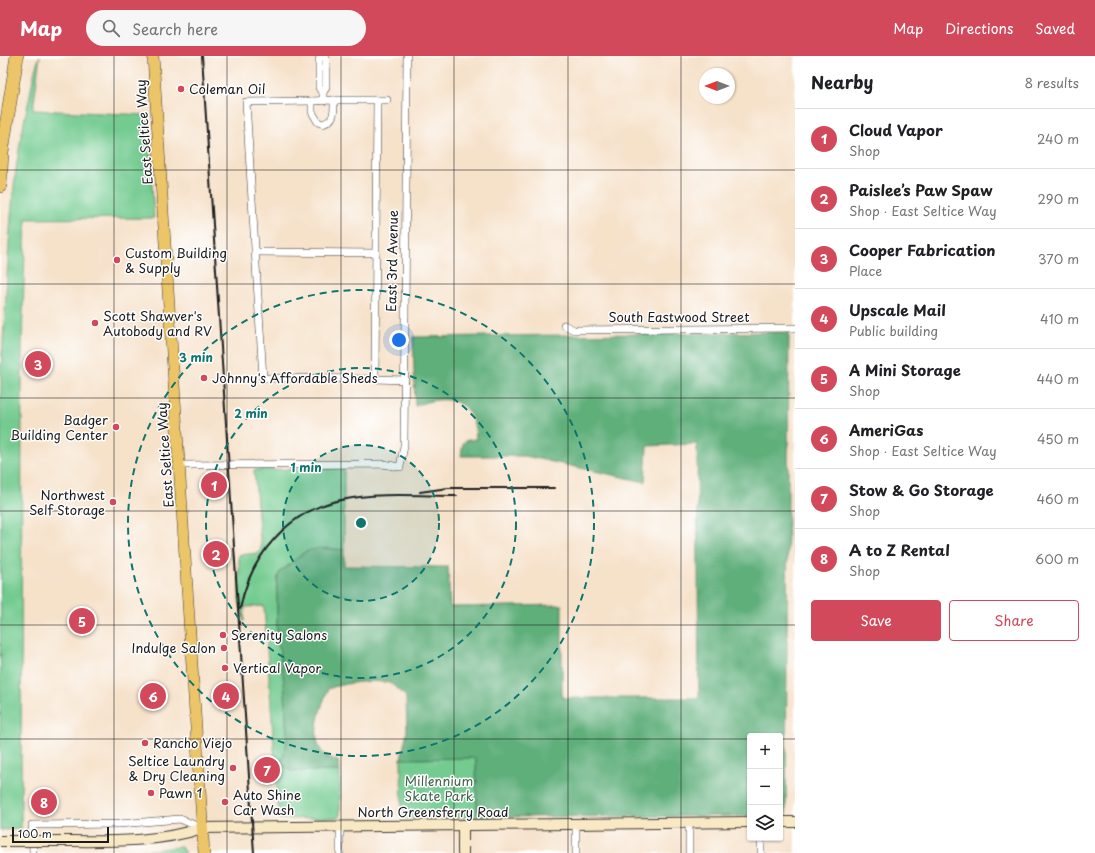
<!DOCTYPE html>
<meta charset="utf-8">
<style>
body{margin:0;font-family:"Playpen Sans",sans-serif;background:#f6f6f6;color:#202124}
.controls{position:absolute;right:12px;bottom:12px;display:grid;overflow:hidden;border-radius:4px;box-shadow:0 1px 3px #0004}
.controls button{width:36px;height:36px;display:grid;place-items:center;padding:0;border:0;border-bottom:1px solid #e0e0e0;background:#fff;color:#202124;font:20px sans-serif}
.compass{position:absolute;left:699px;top:12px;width:36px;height:36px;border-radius:50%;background:#fff;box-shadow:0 1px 3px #0004;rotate:270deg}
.scale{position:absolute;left:12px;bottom:10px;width:97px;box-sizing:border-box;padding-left:4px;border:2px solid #1c1c1c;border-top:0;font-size:11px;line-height:14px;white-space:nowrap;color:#1c1c1c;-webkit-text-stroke:3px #fff;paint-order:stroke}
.you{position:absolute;left:399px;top:284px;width:14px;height:14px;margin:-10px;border:3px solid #fff;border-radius:50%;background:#1a73e8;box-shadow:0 0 0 6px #1a73e833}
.badge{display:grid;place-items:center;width:26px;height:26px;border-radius:50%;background:#d1495b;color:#fff;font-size:13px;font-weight:700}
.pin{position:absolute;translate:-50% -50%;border:2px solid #fff;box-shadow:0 1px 4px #0006}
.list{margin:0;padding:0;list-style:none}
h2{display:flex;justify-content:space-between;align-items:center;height:52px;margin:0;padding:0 16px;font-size:17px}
h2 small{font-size:13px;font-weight:400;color:#757577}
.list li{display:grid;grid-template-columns:26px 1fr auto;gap:12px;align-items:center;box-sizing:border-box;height:60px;padding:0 16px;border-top:1px solid #e0e0e0}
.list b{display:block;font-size:15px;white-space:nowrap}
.list p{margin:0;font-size:13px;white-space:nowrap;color:#757577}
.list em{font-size:13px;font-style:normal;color:#757577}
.actions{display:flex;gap:8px;padding:12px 16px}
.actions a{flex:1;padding:9px 0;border:1px solid #d1495b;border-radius:4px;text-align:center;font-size:14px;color:#d1495b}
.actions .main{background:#d1495b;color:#fff}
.icon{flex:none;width:22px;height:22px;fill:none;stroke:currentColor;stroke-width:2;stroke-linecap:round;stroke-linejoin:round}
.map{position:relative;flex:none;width:795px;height:797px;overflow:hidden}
header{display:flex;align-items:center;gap:24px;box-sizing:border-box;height:56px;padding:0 20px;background:#d1495b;color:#fff}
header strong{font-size:19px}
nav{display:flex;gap:22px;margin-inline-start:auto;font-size:14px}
.search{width:280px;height:36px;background:#f6f6f6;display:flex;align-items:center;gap:10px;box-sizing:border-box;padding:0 14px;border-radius:22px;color:#757577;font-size:15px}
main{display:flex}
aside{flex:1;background:#fff}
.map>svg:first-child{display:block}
</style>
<header>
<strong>Map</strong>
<div class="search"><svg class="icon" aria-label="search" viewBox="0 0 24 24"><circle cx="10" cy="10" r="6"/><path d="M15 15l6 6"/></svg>Search here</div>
<nav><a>Map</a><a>Directions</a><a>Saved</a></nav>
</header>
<main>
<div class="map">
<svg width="795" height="797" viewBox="0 0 795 797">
<rect width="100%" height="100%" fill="#fff"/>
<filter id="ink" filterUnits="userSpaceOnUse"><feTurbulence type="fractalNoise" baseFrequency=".025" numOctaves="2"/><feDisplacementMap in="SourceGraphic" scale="8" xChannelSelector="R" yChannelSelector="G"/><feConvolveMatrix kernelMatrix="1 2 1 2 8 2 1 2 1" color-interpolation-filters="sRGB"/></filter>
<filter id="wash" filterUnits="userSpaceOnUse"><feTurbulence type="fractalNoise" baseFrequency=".012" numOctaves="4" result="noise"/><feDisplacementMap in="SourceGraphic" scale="16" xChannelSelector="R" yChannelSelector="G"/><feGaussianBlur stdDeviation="0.9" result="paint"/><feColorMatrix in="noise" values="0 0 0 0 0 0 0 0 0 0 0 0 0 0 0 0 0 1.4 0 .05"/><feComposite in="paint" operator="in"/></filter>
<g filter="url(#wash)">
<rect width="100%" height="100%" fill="#f6e1c9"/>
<!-- green -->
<g fill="#73cb90" stroke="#487456">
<path d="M 40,0 L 33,54 L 148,59 L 154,162 L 26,163 L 22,286 L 21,773 L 0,774 L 1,310 C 9,222 7,131 29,44 C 32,30 34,12 40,0 Z"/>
<polygon points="344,412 344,494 328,492 311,494 303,497 279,517 277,526 277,575 285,635 287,685 281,708 291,715 340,715 340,762 279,763 264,550 245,551 244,565 239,544 239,499 258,497 261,493 254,414"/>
<polygon points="476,702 477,761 402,762 401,703"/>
<polygon points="181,791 185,797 121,797"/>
</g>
<!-- forest -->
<path fill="#5eaf7a" stroke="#3d664b" d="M 789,276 L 786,760 L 780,760 L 780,680 L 750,680 L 750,760 L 477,761 L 476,702 L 401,703 L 407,675 L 406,641 C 402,637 395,629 389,627 C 375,623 342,627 328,633 C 321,652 310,678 322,696 C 325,700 333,703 338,705 L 340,715 L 291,715 L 281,708 L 287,685 L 285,635 L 277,575 L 277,526 L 279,517 L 303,497 L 311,494 L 320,492 L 344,494 L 344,510 L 448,511 L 450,551 L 562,549 L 562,642 L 699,642 L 697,388 L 647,390 L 645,426 L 525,400 L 461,400 C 463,386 462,384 476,383 C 474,342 447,337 415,350 L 413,281 Z"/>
</g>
<g filter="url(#ink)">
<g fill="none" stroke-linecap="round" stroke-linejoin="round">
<!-- street casing -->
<g stroke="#3d3a36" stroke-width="8">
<g id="street">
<polyline points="322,0 319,3 319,32 323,36 323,45"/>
<polyline points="323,36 326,32 326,3 324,0"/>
<path d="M 334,44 C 334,56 335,64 323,68 L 318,66 L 312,56 L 312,45 Z"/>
<polyline points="334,44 387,44"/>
<polyline points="377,44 375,323 405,324"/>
<polyline points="312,45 246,46 263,322 375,323"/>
<polyline points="255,196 376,197"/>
<polyline points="564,269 574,274 795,272"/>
<polyline points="179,409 383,408 400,411 404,390 407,0"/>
<polyline points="340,770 340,797"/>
<polyline points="33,797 32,769 119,768 180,763 202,772"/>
<polyline points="576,797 576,767"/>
<polyline points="689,797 689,766"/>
<polyline points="761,797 761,782"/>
</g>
</g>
<!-- secondary casing -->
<g stroke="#3d3a36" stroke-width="12">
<g id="secondary">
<polyline points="780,766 795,766"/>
<path d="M 51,785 C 100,785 155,788 202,772 L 750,766"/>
<polyline points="463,797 463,769"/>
</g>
</g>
<!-- primary casing -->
<g stroke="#3d3a36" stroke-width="12">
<polyline id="primary" points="153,0 204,797"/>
</g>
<!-- highway casing -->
<g stroke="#3d3a36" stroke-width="14">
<polyline id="highway" points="0,130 2,96 17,0"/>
</g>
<!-- street -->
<use href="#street" stroke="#fff" stroke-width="7"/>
<!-- secondary -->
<use href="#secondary" stroke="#f8e8c3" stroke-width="10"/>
<!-- primary -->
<use href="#primary" stroke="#edc569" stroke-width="11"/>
<!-- highway -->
<use href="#highway" stroke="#edc569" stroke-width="13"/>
<!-- rail -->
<g stroke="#1c1c1c" stroke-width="2">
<polyline points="202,0 254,797"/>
<polyline points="420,436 448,432 554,432"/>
<path d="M 240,553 C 250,501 287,455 341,444 C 379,436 420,440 457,440"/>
</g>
<!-- secondary-bridge casing -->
<g stroke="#3d3a36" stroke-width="12" stroke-linecap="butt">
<polyline id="secondary-bridge" points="0,785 51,785"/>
</g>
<!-- secondary-bridge -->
<use href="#secondary-bridge" stroke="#f8e8c3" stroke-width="10"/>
</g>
</g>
<!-- grid -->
<path fill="none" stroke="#1c1c1c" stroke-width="1" stroke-opacity="0.55" d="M 114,0 L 114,797M 227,0 L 227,797M 341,0 L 341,797M 454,0 L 454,797M 568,0 L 568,797M 681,0 L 681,797M 0,114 L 795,114M 0,228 L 795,228M 0,342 L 795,342M 0,455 L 795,455M 0,569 L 795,569M 0,683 L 750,683M 780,683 L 795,683"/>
<!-- distance rings -->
<circle cx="361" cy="467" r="78" fill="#0f766e" fill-opacity=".12"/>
<g fill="none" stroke="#0f766e" stroke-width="2" stroke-dasharray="7 5">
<circle cx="361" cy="467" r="78"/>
<circle cx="361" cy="467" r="155"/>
<circle cx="361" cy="467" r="233"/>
</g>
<!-- markers -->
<g fill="#d1495b" stroke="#fff" stroke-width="1.5">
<circle cx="181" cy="33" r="4"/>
<circle cx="117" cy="204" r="4"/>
<circle cx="95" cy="267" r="4"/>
<circle cx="204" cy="322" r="4"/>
<circle cx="116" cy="371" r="4"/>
<circle cx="113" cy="446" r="4"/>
<circle cx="223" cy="579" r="4"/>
<circle cx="224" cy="592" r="4"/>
<circle cx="225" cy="612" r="4"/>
<circle cx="145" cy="687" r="4"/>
<circle cx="233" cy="712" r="4"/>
<circle cx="151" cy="737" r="4"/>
<circle cx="225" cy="746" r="4"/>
</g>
<g text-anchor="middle" stroke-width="3" stroke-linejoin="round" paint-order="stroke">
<!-- poi labels -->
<g font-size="13" fill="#1c1c1c" stroke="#fff" text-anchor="start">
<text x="189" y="38">Coleman Oil</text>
<text x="125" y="202">Custom Building<tspan x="125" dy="15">&amp; Supply</tspan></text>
<text x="103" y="265">Scott Shawver's<tspan x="103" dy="15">Autobody and RV</tspan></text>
<text x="212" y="327">Johnny's Affordable Sheds</text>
<text x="108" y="369" text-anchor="end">Badger<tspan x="108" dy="15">Building Center</tspan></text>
<text x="105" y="444" text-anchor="end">Northwest<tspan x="105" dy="15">Self Storage</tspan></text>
<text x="231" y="584">Serenity Salons</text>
<text x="216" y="597" text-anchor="end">Indulge Salon</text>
<text x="233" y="617">Vertical Vapor</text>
<text x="153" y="692">Rancho Viejo</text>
<text x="225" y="710" text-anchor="end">Seltice Laundry<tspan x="225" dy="15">&amp; Dry Cleaning</tspan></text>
<text x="159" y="742">Pawn 1</text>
<text x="233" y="744">Auto Shine<tspan x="233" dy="15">Car Wash</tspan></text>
</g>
<!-- street labels -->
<g font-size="13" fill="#1c1c1c" stroke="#fff">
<text transform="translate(144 76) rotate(-94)" y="5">East Seltice Way</text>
<text transform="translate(392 205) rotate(-89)" y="5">East 3rd Avenue</text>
<text x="679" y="266">South Eastwood Street</text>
<text transform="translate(165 399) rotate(-94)" y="5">East Seltice Way</text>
<text x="433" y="761">North Greensferry Road</text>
</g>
<!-- park labels -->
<g font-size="13" fill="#3f624a" stroke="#fff">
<text x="439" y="730">Millennium<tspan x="439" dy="15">Skate Park</tspan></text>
</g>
</g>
<circle cx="361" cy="467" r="6" fill="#0f766e" stroke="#fff" stroke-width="2"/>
<g font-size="12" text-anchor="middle" font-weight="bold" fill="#0f766e" stroke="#fff" stroke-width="3" stroke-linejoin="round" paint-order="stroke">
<text x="196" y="306">3 min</text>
<text x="251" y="362">2 min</text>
<text x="306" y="416">1 min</text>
</g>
</svg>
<div class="controls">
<button>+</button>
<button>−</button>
<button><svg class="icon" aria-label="layers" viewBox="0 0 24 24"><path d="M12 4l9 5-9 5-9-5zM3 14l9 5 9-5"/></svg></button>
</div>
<svg class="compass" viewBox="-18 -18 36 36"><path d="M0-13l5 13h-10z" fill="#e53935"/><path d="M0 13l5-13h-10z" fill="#757577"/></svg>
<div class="scale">100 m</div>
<div class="you"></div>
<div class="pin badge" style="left:214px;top:429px">1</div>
<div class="pin badge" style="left:216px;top:498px">2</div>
<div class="pin badge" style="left:38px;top:308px">3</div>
<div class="pin badge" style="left:226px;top:640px">4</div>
<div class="pin badge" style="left:82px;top:565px">5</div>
<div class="pin badge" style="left:153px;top:640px">6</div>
<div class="pin badge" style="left:267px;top:714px">7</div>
<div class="pin badge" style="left:44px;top:746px">8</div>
</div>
<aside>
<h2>Nearby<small>8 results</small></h2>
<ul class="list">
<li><span class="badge">1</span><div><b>Cloud Vapor</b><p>Shop</p></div><em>240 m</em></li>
<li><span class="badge">2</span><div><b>Paislee’s Paw Spaw</b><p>Shop · East Seltice Way</p></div><em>290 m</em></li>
<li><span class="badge">3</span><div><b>Cooper Fabrication</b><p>Place</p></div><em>370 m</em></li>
<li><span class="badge">4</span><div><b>Upscale Mail</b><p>Public building</p></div><em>410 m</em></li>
<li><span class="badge">5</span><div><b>A Mini Storage</b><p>Shop</p></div><em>440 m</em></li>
<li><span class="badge">6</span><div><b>AmeriGas</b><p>Shop · East Seltice Way</p></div><em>450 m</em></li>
<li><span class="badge">7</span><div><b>Stow &amp; Go Storage</b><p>Shop</p></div><em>460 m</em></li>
<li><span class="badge">8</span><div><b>A to Z Rental</b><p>Shop</p></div><em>600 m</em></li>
</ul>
<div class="actions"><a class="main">Save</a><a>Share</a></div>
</aside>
</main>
